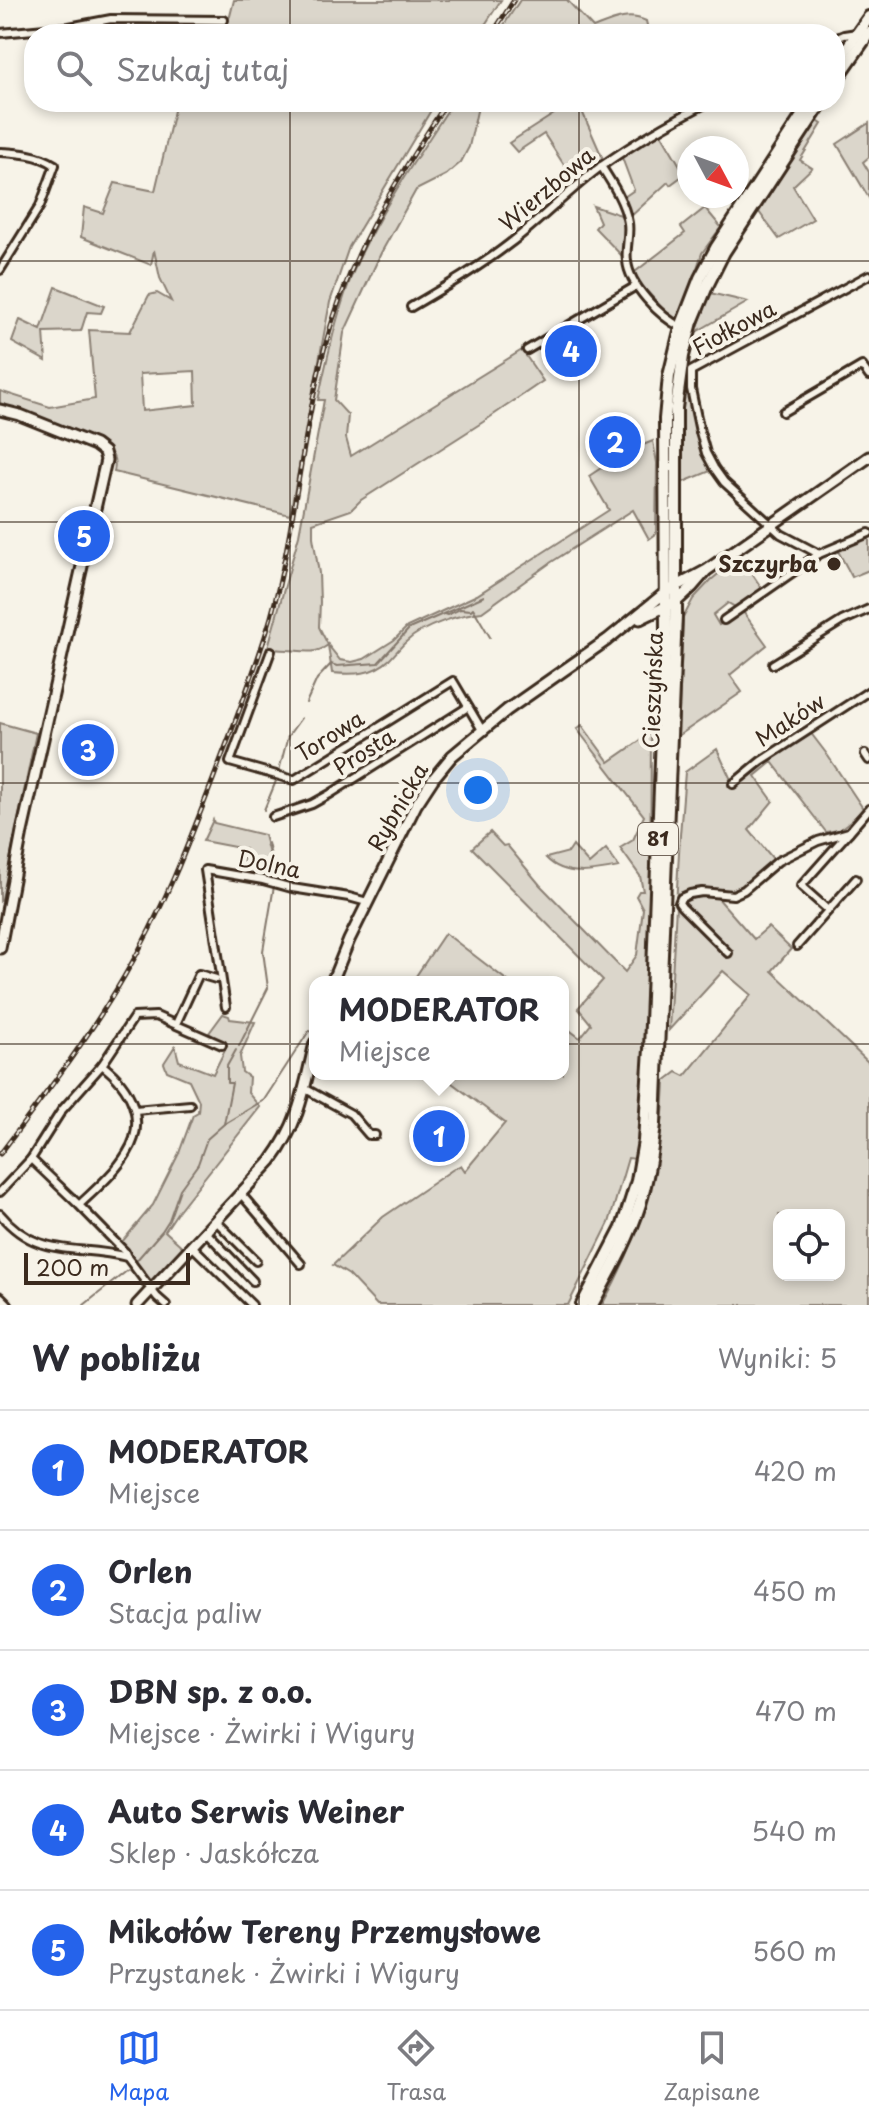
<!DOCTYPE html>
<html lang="pl">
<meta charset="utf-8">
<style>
body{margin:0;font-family:"Playpen Sans",sans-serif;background:#f7f7f7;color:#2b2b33}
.controls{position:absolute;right:24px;bottom:24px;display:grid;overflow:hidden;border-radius:16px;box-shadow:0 4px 12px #0003}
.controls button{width:72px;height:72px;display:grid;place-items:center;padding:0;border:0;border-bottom:2px solid #e1e1e2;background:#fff;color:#2b2b33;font:40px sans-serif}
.compass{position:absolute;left:677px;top:136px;width:72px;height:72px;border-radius:50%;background:#fff;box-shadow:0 4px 12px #0003;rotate:131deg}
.scale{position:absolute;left:24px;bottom:20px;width:166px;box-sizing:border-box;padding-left:8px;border:4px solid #3b2a1e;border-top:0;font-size:22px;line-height:28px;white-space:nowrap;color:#3b2a1e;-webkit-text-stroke:6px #f7f3e8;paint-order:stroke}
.you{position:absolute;left:478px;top:790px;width:28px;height:28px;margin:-20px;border:6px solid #fff;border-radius:50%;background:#1a73e8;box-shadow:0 0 0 12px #1a73e833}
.badge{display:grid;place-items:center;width:52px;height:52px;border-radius:50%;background:#2563eb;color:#fff;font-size:26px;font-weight:700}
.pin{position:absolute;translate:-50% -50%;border:4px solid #fff;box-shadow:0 2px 8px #0006}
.popup{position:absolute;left:309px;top:976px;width:260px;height:104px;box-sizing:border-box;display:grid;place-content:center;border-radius:16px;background:#fff;filter:drop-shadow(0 2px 6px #0005);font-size:26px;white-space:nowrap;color:#7c7c81}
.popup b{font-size:30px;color:#2b2b33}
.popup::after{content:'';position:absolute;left:50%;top:100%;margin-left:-16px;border:16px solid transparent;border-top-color:#fff}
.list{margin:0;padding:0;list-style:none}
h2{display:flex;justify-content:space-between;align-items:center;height:104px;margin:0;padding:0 32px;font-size:34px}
h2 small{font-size:26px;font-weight:400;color:#7c7c81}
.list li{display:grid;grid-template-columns:52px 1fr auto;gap:24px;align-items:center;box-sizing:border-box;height:120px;padding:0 32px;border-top:2px solid #e1e1e2}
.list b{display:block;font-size:30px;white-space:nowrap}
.list p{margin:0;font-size:26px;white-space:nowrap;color:#7c7c81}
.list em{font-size:26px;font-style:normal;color:#7c7c81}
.icon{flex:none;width:44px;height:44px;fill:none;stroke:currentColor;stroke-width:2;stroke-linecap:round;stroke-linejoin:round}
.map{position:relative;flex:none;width:869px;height:1305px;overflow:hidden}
.search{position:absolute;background:#fff;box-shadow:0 4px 12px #0003;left:24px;right:24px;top:24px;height:88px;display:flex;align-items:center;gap:20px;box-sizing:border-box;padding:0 28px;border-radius:32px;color:#7c7c81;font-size:30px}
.sheet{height:704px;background:#fff}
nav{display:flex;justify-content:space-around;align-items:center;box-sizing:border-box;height:112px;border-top:2px solid #e1e1e2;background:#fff;font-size:22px;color:#7c7c81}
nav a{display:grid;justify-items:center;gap:4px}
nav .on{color:#2563eb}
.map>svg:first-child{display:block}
</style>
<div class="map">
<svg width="869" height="1305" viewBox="0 0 869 1305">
<rect width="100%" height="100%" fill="#f7f3e8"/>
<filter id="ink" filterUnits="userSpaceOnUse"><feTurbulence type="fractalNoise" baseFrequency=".0125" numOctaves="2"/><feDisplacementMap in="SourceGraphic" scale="16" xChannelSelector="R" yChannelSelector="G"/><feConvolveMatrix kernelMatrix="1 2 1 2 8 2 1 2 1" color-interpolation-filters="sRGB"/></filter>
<g filter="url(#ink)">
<!-- green -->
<g fill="#dbd6cb" stroke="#8b8074" stroke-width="2" fill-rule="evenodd">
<polygon points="234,0 501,0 479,34 217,34 230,16"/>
<path d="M 520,0 L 567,0 L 593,28 C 611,21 628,12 646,21 L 649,34 L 498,34 Z"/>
<path d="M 176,102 L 436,102 L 349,247 L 330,302 L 290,515 L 114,472 C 117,456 112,453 100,444 L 0,407 L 0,391 L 50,407 L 95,399 L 89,330 L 130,332 L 149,295 L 157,293 L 171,301 L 160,278 L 154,250 L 151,265 L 81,237 L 84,207 L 103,213 L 115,183 L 155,191 ZM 195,371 L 196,405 L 142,411 L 140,374 Z"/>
<path d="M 453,102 L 479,102 L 469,147 L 461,162 L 446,175 L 416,190 L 381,253 L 344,333 L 334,400 L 348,415 L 346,438 L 351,456 L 522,350 L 543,381 L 483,422 L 361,500 L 351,510 L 313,523 L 313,537 L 319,573 L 320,602 L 319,627 L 328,645 L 340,660 L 352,662 L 364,659 L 394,640 L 407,627 L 477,595 L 609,510 L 589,476 L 640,442 L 643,445 L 653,441 L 657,463 L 656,534 L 649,539 L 633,510 L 550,563 L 482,612 C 460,614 423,626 407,641 C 401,646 396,653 390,659 C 373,675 354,675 332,673 L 328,645 C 315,655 303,651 288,650 C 280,649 276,651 268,647 L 299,535 L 324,400 L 318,400 C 330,346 341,291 367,242 C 392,193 423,148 453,102 Z"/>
<polygon points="548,102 578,102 603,159 575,182 544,134 517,152 509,143 554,114"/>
<polygon points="816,120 822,124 800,160 812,168 793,186 813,219 779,239 759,212"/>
<polygon points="869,123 869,157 863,162 869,172 869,198 837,144"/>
<polygon points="659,130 685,174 670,185 668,182 629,218 621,199 634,190 621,155"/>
<polygon points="593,206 621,215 624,224 623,257 595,228 600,222"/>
<polygon points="705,208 721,227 702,253 680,320 672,319 637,280 635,272 685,233 681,227"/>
<polygon points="56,287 104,306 101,313 87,312 81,331 44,332 46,361 12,342 20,320 41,330"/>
<polygon points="710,293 748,302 696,332"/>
<polygon points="682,391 689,392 713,470 681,483 680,447"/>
<polygon points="869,535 869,570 852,577 837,549"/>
<polygon points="740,556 763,590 737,608 728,603 713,615 719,625 741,609 767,645 730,675 742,692 678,736 683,618 693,599 711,580"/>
<polygon points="0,723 36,733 2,899 0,901"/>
<polygon points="582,725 609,762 651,733 650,902 646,973 643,1117 636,1159 628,1158 609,1223 568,1305 377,1305 349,1275 333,1265 383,1217 452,1170 461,1165 465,1171 505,1123 440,1074 563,1074 563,1025 580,1038 591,1024 578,1008 603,980 472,848 490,832 503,846 507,845 540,885 625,972 637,955 643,909 636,896 639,891 643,891 640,876 620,848 633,840 644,816 577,729"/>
<path d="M 810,732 L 826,753 L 864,810 L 839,830 L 826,832 L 772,762 L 755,776 L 773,801 L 749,830 L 774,860 L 741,890 L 717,897 L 754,939 L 768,927 L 791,949 L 772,971 L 869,1063 L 869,1305 L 602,1305 C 642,1235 663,1162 665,1081 L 677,1072 L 685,1076 L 751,995 L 723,971 L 669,1030 L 680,835 L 685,772 L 717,749 L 732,782 L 793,735 L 796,742 ZM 779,1215 L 839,1215 L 839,1275 L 779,1275 Z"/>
<polygon points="213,820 214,823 264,835 276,881 240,873 245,849 203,841"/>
<path d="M 573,846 L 589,864 L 606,849 L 619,867 C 594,872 565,878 546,858 L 569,852 Z"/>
<polygon points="445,933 509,982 412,982"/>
<polygon points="223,1014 229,1016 230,1019 255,1022 240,1056 242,1072 249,1077 248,1093 260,1107 179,1210 165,1231 185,1249 153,1286 121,1243 153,1205 179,1153 193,1115 198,1112 199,1101 189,1080 167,1071 164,1063 175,1046 179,1061 213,1074 227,1046 209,1033"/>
</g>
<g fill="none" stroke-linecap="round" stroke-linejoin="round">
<!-- stream -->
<g stroke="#84786c" stroke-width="2">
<polyline points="444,614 447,615 460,609 471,610 473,608 490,637"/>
<polyline points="306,703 317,679 331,664 337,666 378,663 409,629 484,596"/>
<polyline points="279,771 288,736 301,718"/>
<polyline points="264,810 276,781"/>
<polyline points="268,843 276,879"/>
<polyline points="239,1046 268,988 263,951 274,886"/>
<polyline points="224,1124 232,1083 227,1083 227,1066 236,1050"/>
<polyline points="136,1261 162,1231 169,1220 180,1189 198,1164 207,1139 224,1124 264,1100 309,1031 313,1032"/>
<polyline points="84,1305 128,1270"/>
</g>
<!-- street casing -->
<g stroke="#3b2a1e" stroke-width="12">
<g id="street">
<polyline points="0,33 69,27 111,19 224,20"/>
<polyline points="835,39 844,35 857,33"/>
<path d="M 0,152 C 18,153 39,154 55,165 L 40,206 L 0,270"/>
<path d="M 601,166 C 612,183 625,203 628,223 C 630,235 625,249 627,261 C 629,285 660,317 681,327"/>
<polyline points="869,275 691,371 691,389 700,432 706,453 714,468 724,482 781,534 819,554 869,533"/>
<path d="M 411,307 C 445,287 478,268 509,244 C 542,219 570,189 603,165 C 637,141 672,121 709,102"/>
<polyline points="527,350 636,286"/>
<polyline points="783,412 862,366 869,376"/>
<polyline points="724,620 819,554"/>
<polyline points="271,651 230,762 294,780 453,681 482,730"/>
<polyline points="773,664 842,621 869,609"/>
<polyline points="865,754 869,760"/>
<polyline points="733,784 761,761 869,691"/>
<polyline points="273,817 312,804 330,794 468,707"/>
<polyline points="828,910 801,886 849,832"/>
<polyline points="797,946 856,879"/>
<polyline points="728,953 682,907 679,903 681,898 690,894 702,892 733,895 744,890 778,861 818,841 849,832 869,809"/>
<polyline points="226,1007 205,870 263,880 292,888 349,897 367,902"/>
<polyline points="176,1024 199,974 216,979"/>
<polyline points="102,1065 134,1017 156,1016 222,1045"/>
<polyline points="304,1088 351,1114 369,1135 375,1135"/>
<polyline points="135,1110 190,1105"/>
<polyline points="0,1192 31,1159"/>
<polyline points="241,1194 301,1264"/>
<path d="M 79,1205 C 96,1189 115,1173 127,1153 C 148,1120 130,1086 102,1065 L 62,1110 L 31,1159 L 79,1205 L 125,1252 L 127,1257 L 157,1297 L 166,1305"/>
<path d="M 0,1214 C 38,1260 77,1244 127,1257"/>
<polyline points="216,1221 256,1261"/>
<polyline points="206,1232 253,1281"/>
<polyline points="192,1246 252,1305"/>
</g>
</g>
<!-- secondary casing -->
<g stroke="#3b2a1e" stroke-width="15">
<g id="secondary">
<polyline points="0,410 20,415 95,445 104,452 106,460 22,832 0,948"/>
<polyline points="640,619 677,601 692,587 705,572"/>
<polyline points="332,982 349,940 416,805 433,779 452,756 507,710 607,640 666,592 707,570 869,457"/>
<polyline points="0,1298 7,1305"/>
<path d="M 137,1305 L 271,1161 C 300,1122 304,1089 315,1043"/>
</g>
</g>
<!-- primary casing -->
<g stroke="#3b2a1e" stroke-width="16">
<g id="primary">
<polyline points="835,65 869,17"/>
<polyline points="835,82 869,33"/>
<polyline points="582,1305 622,1228 637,1181 644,1141 650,1049 666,630 665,419 669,376 681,327 700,278 716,248 811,102"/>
<path d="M 592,1305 C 610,1272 629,1239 640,1204 C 648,1178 652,1151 655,1124 L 676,615 L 676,408 L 683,356 L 692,322 L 707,286 L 724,252 L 822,102"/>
</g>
</g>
<!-- street -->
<use href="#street" stroke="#f7f3e8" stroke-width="6"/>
<!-- secondary -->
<use href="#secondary" stroke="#f7f3e8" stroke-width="9"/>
<!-- primary -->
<use href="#primary" stroke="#f7f3e8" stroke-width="10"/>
<!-- rail casing -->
<g stroke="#3b2a1e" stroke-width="5">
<g id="rail">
<polyline points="492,34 514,0"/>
<path d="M 0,1154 C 44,1096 88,1039 125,975 C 162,912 188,845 214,777 C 234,724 255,672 271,617 C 295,529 301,438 324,350 C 348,257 395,181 447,102"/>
</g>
</g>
<!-- rail -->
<use href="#rail" stroke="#f7f3e8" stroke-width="2" stroke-dasharray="6" stroke-linecap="butt"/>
</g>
</g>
<!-- grid -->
<path fill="none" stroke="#3b2a1e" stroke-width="2" stroke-opacity="0.55" d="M 290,0 L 290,34M 579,0 L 579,34M 290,102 L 290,1305M 579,102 L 579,1305M 0,261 L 869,261M 0,522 L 869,522M 0,783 L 869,783M 0,1044 L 869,1044"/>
<!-- markers -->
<circle fill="#3b2a1e" stroke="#f7f3e8" stroke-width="3" cx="834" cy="564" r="8"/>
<g text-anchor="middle" stroke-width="8" stroke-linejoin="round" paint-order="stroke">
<!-- shield labels -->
<rect fill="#f7f3e8" stroke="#73665b" stroke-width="2" x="638" y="823" width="40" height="32" rx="6"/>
<g font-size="20" font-weight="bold" fill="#3b2a1e">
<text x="658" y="846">81</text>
</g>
<!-- street labels -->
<g font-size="22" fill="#3b2a1e" stroke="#f7f3e8">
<text transform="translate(547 189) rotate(-40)" y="8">Wierzbowa</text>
<text transform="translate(734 328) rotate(-28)" y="8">Fiołkowa</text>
<text transform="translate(653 690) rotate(-88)" y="8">Cieszyńska</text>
<text transform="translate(790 720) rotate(-33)" y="8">Maków</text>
<text transform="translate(330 736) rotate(-32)" y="8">Torowa</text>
<text transform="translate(364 752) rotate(-32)" y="8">Prosta</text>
<text transform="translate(398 807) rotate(-60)" y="8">Rybnicka</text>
<text transform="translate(269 864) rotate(12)" y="8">Dolna</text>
</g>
<!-- poi labels -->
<g font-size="22" font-weight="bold" fill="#3b2a1e" stroke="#f7f3e8" text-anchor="end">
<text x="818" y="572">Szczyrba</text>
</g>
</g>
</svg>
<div class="controls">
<button><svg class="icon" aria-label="locate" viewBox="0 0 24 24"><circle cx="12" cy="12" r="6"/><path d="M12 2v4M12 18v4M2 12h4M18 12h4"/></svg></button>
</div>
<svg class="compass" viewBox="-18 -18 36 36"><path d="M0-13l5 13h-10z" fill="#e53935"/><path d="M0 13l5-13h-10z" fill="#7c7c81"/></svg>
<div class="scale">200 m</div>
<div class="you"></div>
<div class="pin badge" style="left:439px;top:1136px">1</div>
<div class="popup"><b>MODERATOR</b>Miejsce</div>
<div class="pin badge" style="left:615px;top:442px">2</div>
<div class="pin badge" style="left:88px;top:750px">3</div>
<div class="pin badge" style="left:571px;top:351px">4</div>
<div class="pin badge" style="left:84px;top:536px">5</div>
<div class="search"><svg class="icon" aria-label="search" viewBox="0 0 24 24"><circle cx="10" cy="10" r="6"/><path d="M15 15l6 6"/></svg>Szukaj tutaj</div>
</div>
<section class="sheet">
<h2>W pobliżu<small>Wyniki: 5</small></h2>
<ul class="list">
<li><span class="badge">1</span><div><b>MODERATOR</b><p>Miejsce</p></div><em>420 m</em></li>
<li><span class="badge">2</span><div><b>Orlen</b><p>Stacja paliw</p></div><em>450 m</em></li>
<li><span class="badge">3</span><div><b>DBN sp. z o.o.</b><p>Miejsce · Żwirki i Wigury</p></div><em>470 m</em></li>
<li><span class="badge">4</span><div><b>Auto Serwis Weiner</b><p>Sklep · Jaskółcza</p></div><em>540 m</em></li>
<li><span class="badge">5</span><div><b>Mikołów Tereny Przemysłowe</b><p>Przystanek · Żwirki i Wigury</p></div><em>560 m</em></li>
</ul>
</section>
<nav>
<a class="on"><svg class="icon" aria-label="map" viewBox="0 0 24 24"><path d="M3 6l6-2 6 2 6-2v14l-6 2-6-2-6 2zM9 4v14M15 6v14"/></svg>Mapa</a>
<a><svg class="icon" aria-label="directions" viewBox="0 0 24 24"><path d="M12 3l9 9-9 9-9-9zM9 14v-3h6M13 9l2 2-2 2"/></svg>Trasa</a>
<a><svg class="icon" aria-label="saved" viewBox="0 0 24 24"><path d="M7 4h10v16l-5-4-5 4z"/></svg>Zapisane</a>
</nav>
